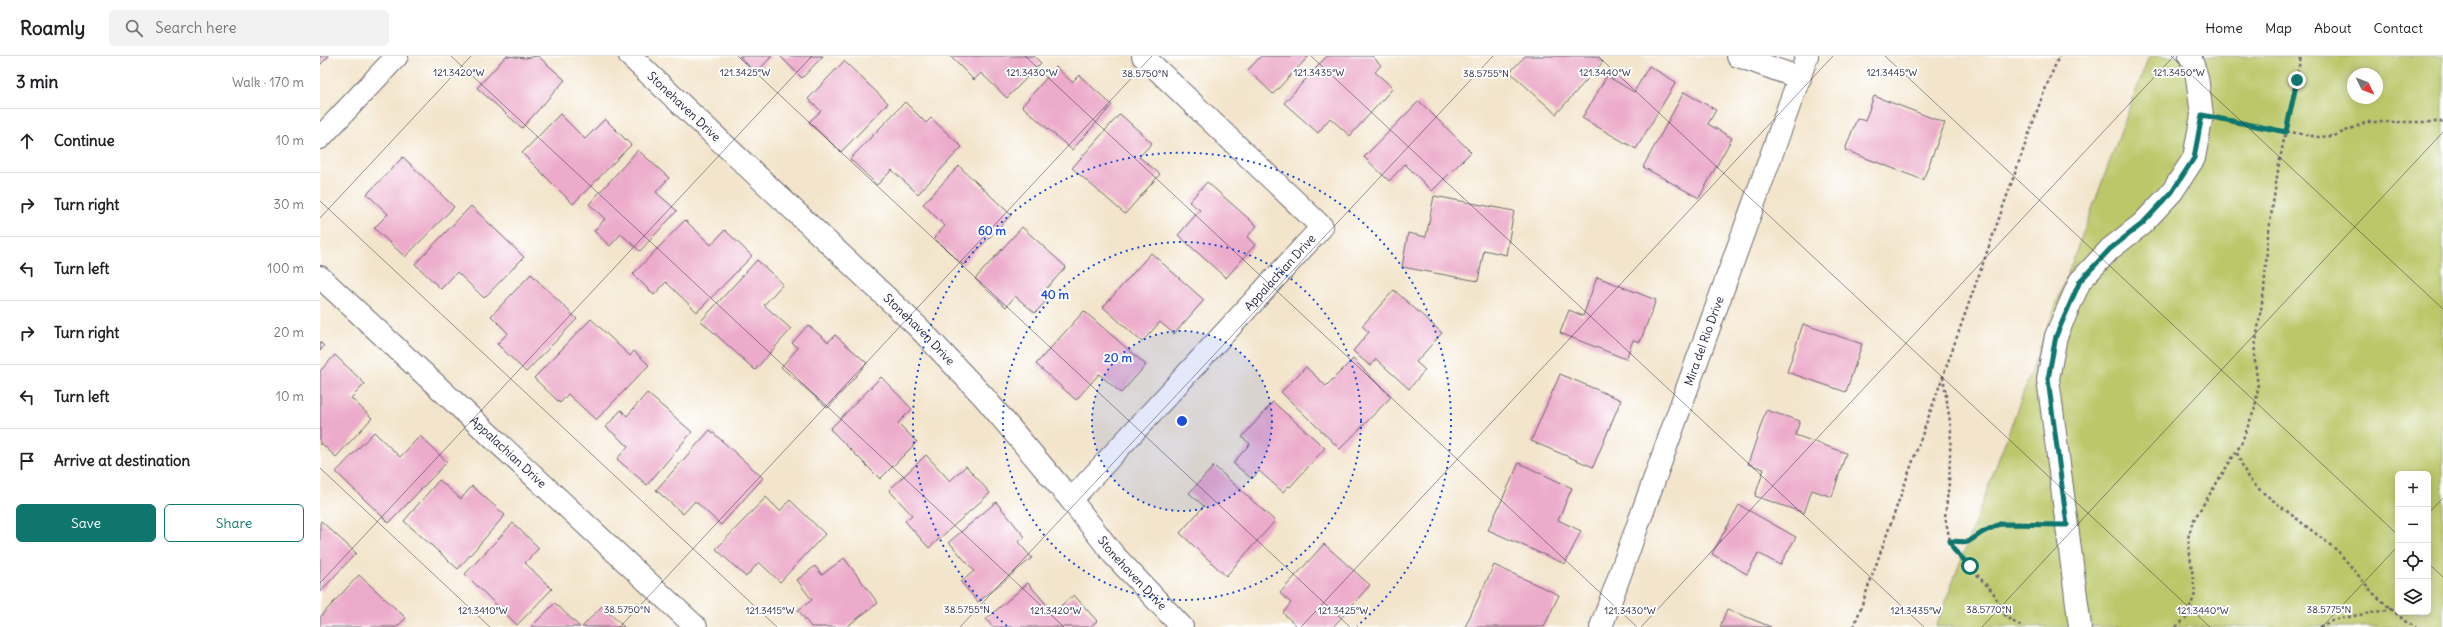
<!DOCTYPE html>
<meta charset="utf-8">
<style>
body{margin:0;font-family:Delius,sans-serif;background:#f2f2f2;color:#202124}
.controls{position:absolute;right:12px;bottom:12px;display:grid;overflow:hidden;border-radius:6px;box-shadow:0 2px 10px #0003}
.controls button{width:36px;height:36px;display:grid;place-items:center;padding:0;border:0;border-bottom:1px solid #e0e0e0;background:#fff;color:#202124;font:20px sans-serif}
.compass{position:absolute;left:2027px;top:12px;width:36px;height:36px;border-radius:50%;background:#fff;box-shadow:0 2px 10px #0003;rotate:133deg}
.stop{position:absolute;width:12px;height:12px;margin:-9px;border:3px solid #0f766e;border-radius:50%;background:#fff}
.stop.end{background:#0f766e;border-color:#fff;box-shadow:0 1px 4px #0008}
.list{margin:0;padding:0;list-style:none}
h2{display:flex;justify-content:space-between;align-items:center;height:52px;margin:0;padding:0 16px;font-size:17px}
h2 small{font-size:13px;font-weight:400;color:#757577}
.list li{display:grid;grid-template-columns:26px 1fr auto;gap:12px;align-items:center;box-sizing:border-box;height:64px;padding:0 16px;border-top:1px solid #e0e0e0}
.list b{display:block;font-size:15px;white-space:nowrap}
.list em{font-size:13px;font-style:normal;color:#757577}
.actions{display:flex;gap:8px;padding:12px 16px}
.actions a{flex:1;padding:9px 0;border:1px solid #0f766e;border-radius:6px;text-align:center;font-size:14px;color:#0f766e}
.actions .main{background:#0f766e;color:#fff}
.icon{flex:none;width:22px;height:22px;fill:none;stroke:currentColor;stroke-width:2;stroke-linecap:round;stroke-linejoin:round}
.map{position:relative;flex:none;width:2123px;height:571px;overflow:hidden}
header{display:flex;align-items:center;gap:24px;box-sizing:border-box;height:56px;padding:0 20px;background:#fff;border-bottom:1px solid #e0e0e0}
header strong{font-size:19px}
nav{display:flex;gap:22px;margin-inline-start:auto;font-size:14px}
.search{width:280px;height:36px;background:#f2f2f2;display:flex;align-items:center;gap:10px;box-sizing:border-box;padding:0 14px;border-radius:6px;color:#757577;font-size:15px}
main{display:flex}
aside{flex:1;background:#fff}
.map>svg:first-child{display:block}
</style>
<header>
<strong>Roamly</strong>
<div class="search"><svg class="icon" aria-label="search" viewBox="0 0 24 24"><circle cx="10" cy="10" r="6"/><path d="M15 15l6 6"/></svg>Search here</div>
<nav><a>Home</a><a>Map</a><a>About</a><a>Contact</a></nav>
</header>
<main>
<aside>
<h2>3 min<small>Walk · 170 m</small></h2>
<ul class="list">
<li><svg class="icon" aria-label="ahead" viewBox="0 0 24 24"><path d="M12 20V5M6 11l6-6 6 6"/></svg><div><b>Continue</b></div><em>10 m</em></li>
<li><svg class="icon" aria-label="right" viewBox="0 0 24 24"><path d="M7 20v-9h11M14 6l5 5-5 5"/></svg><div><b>Turn right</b></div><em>30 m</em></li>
<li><svg class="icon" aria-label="left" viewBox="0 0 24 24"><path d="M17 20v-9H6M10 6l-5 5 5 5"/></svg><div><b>Turn left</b></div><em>100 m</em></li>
<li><svg class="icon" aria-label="right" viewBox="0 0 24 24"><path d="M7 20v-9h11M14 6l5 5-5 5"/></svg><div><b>Turn right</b></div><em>20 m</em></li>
<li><svg class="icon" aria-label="left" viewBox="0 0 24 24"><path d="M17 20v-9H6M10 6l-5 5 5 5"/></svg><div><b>Turn left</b></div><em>10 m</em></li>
<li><svg class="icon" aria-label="arrive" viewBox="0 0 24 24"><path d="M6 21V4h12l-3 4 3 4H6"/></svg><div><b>Arrive at destination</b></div></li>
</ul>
<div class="actions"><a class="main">Save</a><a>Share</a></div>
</aside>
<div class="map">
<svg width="2123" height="571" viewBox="0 0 2123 571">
<rect width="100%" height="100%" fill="#fff"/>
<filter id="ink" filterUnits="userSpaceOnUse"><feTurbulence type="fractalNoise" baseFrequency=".025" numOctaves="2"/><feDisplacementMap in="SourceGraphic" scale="8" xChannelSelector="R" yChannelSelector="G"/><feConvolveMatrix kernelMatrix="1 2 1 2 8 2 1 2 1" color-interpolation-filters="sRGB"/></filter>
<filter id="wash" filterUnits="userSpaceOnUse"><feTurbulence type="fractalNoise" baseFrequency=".012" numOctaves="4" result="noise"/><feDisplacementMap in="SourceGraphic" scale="16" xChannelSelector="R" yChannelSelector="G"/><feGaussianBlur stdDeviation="0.9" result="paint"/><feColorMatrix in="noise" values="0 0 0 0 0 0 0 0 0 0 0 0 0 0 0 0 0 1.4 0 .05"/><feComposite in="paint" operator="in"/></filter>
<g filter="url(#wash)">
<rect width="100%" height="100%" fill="#f3e5cc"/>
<!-- green -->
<path fill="#bbc769" stroke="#6e7452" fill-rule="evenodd" d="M 1829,0 L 2123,0 L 2123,571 L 1616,571 ZM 2033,18 L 2057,18 L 2057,42 L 2033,42 ZM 2078,418 L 2108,418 L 2108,556 L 2078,556 Z"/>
<g id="blocks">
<!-- building -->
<g fill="#ecabca">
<polygon points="0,0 9,0 0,9"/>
<polygon points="186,0 205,2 218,0 245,24 202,72 157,32"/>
<polygon points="419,0 452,0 436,17"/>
<polygon points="460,0 503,0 482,22"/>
<polygon points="630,0 714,0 721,7 687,42 661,17 654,24"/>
<polygon points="941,0 989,0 953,38 928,14"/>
<polygon points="1007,0 1052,0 1061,9 1055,16 1073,32 1030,80 1010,62 998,77 964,47"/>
<polygon points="1205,0 1276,0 1283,6 1236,58 1190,16"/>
<polygon points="524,5 568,47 521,96 489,66 501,55 488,43"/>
<polygon points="1329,10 1356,26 1316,93 1262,62 1287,20 1314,36"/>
<polygon points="736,11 752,26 759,19 792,49 752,94 702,50"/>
<polygon points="1364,36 1396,54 1388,68 1412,82 1379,142 1323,111"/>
<polygon points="1554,40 1625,67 1603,124 1525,94 1537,62 1545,65"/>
<polygon points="1099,45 1151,96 1112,135 1085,108 1069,125 1044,101"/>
<polygon points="585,46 606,67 611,62 642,91 598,138 572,114 557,129 530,103"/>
<polygon points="240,58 265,83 285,63 311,89 253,148 202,97"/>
<polygon points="800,58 832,87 819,101 840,118 805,158 752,112"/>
<polygon points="318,94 349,122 336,136 357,155 320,195 301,178 290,190 274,175 285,163 269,148"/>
<polygon points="83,101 134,151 85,201 54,172 68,158 47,138"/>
<polygon points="639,110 691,159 643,209 614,182 625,170 603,148"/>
<polygon points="887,126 937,170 927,181 935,189 906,222 858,179 880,154 869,146"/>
<polygon points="1114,140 1194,155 1186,199 1164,194 1158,225 1082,211 1088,177 1106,181"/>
<polygon points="151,150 204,201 164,242 137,216 121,233 95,208"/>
<polygon points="365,164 391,189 405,174 432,200 377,256 346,226 334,239 313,218"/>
<polygon points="702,171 746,211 723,236 729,242 715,257 695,240 686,251 655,223"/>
<polygon points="831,197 884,244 854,278 840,266 822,286 783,251"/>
<polygon points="437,204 463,228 444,249 471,273 435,314 381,265"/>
<polygon points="211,218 257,263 206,316 177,288 188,277 171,260"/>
<polygon points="1277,221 1336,244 1320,286 1313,284 1306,303 1240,277 1249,254 1263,260"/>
<polygon points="1074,234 1122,277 1096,306 1105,314 1089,333 1056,303 1050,310 1033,295 1049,276 1042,270"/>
<polygon points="764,255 826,309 801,337 779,318 756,344 716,308"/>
<polygon points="271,263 310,300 314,295 329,309 276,364 248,338 240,347 214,322"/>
<polygon points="1483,268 1542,288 1526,336 1467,316"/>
<polygon points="488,269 508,286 515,279 547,307 508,352 461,311 478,292 472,287"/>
<polygon points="0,286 4,290 0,295"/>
<polygon points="15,299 45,328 31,342 52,362 16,401 1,387 0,389 0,315"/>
<polygon points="1033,303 1071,341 1020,393 961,336 986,311 1006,330"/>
<polygon points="1240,318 1301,344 1273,411 1211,385"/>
<polygon points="561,321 592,353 578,367 597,386 560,423 510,373"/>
<polygon points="327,337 372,376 327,429 297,403 308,390 286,371 301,354 307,360"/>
<polygon points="953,346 1005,392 970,431 968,430 963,436 939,415 932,423 913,407 930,388 922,381"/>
<polygon points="1446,354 1480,365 1475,379 1526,397 1512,441 1492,434 1484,457 1435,440 1444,413 1428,408"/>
<polygon points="390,374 443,422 401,469 375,445 363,458 336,434"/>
<polygon points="54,376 80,401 100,380 127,406 69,467 16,416"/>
<polygon points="606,399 630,425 646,410 670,437 609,492 585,465 592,459 569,434"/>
<polygon points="1199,407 1252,432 1238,464 1261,475 1245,508 1168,474"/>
<polygon points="894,410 955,465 906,520 860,477 884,450 869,437"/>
<polygon points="119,424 141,443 152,430 185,459 138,513 84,465"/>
<polygon points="446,441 460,455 470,444 505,478 460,526 439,506 426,521 396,493"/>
<polygon points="676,446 705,481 698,486 712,502 658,546 641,526 654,515 629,486"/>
<polygon points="1419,449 1476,481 1460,509 1438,497 1427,518 1392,498"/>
<polygon points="1,465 36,497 0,536 0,467"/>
<polygon points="193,467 219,492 205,507 232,533 197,569 145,518"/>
<polygon points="1004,488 1050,529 1013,571 978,571 963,557 971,547 960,537"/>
<polygon points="524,502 558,547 526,571 491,571 478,554 492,544 477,524 495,510 502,519"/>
<polygon points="1174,509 1239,539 1224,571 1145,571"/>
<polygon points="39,519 86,562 77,571 0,571 0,561"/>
<polygon points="708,527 733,556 754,539 777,565 770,571 673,571 666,563"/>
<polygon points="235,547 260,571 211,571"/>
<polygon points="282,550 304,571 262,571"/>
<polygon points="1407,553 1451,571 1400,571"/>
</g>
</g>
</g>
<g filter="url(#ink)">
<use href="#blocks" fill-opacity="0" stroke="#6b666e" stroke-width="1"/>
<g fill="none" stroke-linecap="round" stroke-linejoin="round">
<!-- minor casing -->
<g stroke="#6b666e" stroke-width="24">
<g id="minor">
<path id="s1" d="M 310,0 L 599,272 L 664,341 L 751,444 L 793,498 L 862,571"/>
<polyline points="1418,0 1480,22"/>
<path id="s2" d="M 0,221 L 376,571"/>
<path id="s3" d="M 751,444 L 1002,171 L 823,0"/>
<polyline points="1760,571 1728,323 1736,280 1760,225 1790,193 1822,168 1852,136 1874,102 1882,59 1877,21 1870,0"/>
</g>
</g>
<!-- tertiary casing -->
<g stroke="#6b666e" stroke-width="24">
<g id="tertiary">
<polyline points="0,82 77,0"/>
<path id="s4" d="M 1281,571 L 1487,0"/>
</g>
</g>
<!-- path -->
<g stroke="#6b666e" stroke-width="2.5" stroke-dasharray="3 3" stroke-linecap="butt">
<polyline points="1908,65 1998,81 2014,80 2047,66 2123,66"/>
<polyline points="1623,320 1631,372 1629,427 1625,461 1630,485 1634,494 1673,536 1686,561 1702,571"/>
<polyline points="1917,397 1928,422 1941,435 2018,495 2053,537 2086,566 2096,571"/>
<polyline points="1630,485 1648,486 1663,476 1680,468 1721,467"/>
<polyline points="1534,571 1722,41 1739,0"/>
<polyline points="1856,571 1866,562 1875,538 1868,482 1873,465 1921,388 1935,352 1938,331 1934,298 1944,234 1948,180 1959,108 1981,0"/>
<polyline points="2000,571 2012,564 2072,553"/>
</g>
<!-- minor -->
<use href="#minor" stroke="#fff" stroke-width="22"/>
<!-- tertiary -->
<use href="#tertiary" stroke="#fff" stroke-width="22"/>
</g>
</g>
<g fill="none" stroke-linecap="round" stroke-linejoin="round" filter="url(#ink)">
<!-- route -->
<polyline stroke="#0f766e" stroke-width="5" points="1650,510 1634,494 1630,485 1648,486 1663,476 1680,468 1747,469 1728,323 1736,280 1760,225 1790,193 1822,168 1852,136 1874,102 1882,59 1966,76 1977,24"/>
</g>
<!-- ticks -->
<path fill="none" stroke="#22223b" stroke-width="1" stroke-opacity="0.45" d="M 131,0 L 744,571M 418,0 L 1030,571M 705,0 L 1317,571M 991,0 L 1604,571M 1278,0 L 1890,571M 1565,0 L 2078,479M 1851,0 L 2123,253M 0,145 L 457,571M 0,162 L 151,0M 0,412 L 170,571M 2108,458 L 2123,442M 2108,507 L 2123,521M 0,527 L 492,0M 300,571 L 832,0M 640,571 L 1173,0M 981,571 L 1513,0M 1321,571 L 1854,0M 1662,571 L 2123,76M 2002,571 L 2078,490"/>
<!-- distance rings -->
<circle cx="862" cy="365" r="90" fill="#1d4ed8" fill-opacity=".12"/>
<g fill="none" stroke="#1d4ed8" stroke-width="2" stroke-dasharray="2 4">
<circle cx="862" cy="365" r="90"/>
<circle cx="862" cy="365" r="179"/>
<path d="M687 570A269 269 0 1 1 1037 570"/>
</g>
<g text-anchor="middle" stroke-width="4" stroke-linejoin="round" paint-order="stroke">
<!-- street labels -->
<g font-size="12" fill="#22223b" stroke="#fff">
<text dy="4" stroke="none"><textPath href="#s1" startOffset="74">Stonehaven Drive</textPath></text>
<text dy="4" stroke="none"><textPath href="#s3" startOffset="309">Appalachian Drive</textPath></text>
<text dy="4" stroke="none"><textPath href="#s1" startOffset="398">Stonehaven Drive</textPath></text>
<text dy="4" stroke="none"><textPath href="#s4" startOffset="304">Mira del Rio Drive</textPath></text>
<text dy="4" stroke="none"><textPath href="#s2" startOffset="257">Appalachian Drive</textPath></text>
<text dy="4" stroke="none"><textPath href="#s1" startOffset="722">Stonehaven Drive</textPath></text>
</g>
</g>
<g font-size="10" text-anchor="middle" fill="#22223b" stroke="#fff" stroke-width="4" stroke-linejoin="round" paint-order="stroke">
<text x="139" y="20">121.3420°W</text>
<text x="712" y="20">121.3430°W</text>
<text x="999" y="20">121.3435°W</text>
<text x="1285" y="20">121.3440°W</text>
<text x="425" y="20">121.3425°W</text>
<text x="1572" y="20">121.3445°W</text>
<text x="1859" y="20">121.3450°W</text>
<text x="825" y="21">38.5750°N</text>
<text x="1166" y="21">38.5755°N</text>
<text x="307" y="557">38.5750°N</text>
<text x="647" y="557">38.5755°N</text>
<text x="1669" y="557">38.5770°N</text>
<text x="2009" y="557">38.5775°N</text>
<text x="163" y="558">121.3410°W</text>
<text x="450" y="558">121.3415°W</text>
<text x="736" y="558">121.3420°W</text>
<text x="1023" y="558">121.3425°W</text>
<text x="1310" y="558">121.3430°W</text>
<text x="1596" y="558">121.3435°W</text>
<text x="1883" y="558">121.3440°W</text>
</g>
<circle cx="862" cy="365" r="6" fill="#1d4ed8" stroke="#fff" stroke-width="2"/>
<g font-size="12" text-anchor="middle" font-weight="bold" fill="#1d4ed8" stroke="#fff" stroke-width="4" stroke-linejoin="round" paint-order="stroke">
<text x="672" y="179">60 m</text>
<text x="735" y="243">40 m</text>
<text x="798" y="306">20 m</text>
</g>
</svg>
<div class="controls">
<button>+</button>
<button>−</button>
<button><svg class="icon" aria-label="locate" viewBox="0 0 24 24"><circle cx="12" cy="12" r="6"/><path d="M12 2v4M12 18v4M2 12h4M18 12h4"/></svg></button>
<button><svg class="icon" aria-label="layers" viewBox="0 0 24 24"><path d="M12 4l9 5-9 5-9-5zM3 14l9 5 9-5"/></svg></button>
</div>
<svg class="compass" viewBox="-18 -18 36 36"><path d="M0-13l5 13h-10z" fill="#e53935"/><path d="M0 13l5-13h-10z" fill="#757577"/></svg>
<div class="stop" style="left:1650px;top:510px"></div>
<div class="stop end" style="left:1977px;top:24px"></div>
</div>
</main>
